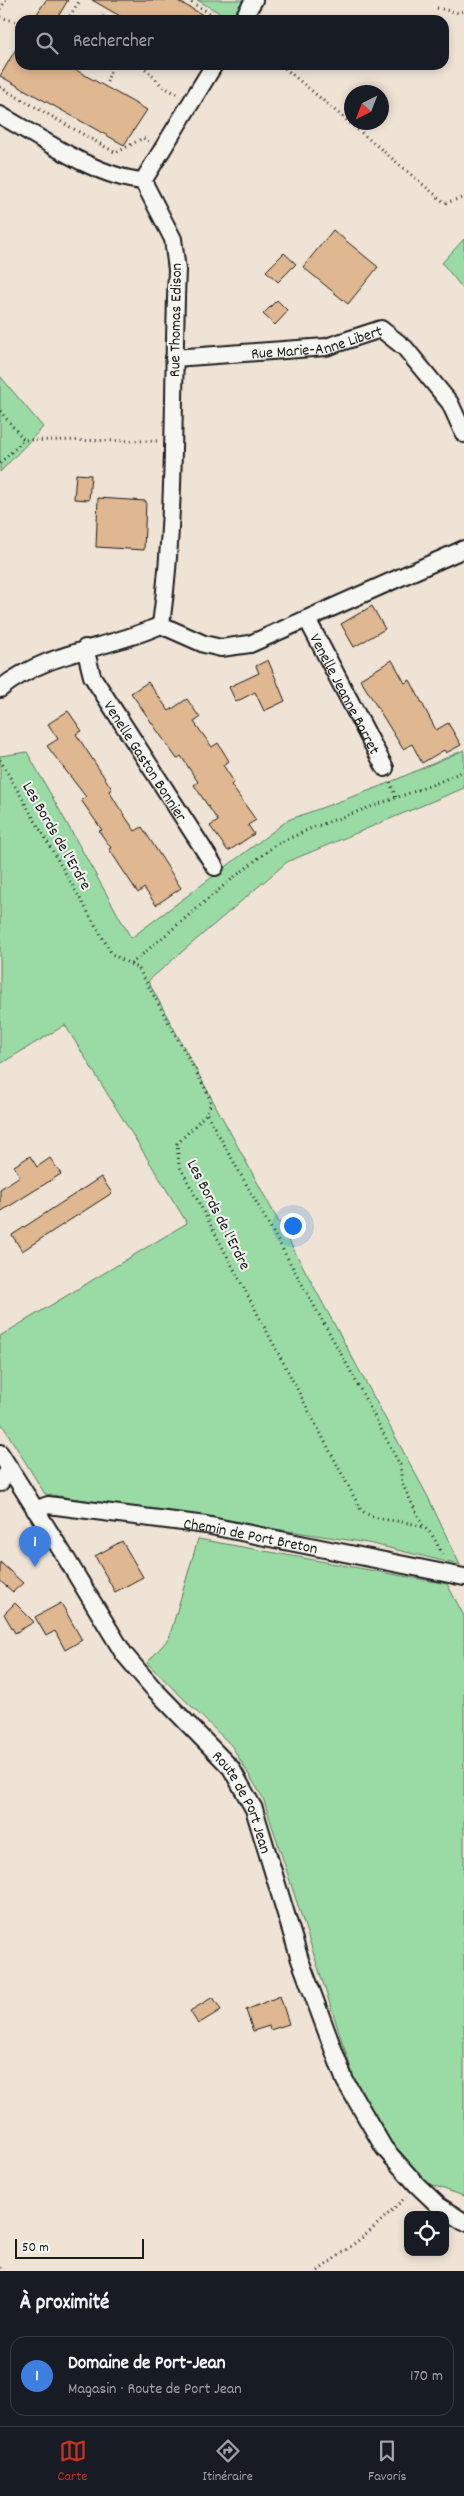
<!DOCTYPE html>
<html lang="fr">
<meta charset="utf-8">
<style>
body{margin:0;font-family:Dekko,sans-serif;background:#20242c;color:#f1f3f6}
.controls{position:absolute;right:15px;bottom:15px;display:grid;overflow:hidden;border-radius:10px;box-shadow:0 2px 8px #0003}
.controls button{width:45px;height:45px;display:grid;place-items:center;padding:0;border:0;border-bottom:1px solid #363941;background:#171b24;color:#f1f3f6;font:25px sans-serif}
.compass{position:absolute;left:344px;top:85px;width:45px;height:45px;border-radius:50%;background:#171b24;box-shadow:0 2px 8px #0003;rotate:222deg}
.scale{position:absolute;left:15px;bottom:12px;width:129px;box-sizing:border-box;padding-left:5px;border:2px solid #1c1c1c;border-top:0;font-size:14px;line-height:18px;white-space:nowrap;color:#1c1c1c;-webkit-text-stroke:4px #f6f6f2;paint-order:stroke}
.you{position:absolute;left:292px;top:1225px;width:18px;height:18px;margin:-12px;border:4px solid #fff;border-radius:50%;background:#1a73e8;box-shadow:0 0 0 8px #1a73e833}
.badge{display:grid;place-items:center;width:32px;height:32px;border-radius:50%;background:#c8321e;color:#fff;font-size:16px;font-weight:700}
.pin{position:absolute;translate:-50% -41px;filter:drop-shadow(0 1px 2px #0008)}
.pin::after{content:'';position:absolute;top:26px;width:18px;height:15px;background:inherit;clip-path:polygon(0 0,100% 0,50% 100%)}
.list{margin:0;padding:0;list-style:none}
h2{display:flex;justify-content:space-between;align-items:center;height:65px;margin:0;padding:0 20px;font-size:21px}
h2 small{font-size:16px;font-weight:400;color:#9ea1a6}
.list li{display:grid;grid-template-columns:32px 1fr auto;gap:15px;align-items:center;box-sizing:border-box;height:80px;margin:0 10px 10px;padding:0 10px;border:1px solid #363941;border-radius:15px}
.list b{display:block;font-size:19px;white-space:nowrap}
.list p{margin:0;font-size:16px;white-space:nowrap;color:#9ea1a6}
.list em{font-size:16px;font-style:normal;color:#9ea1a6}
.icon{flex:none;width:28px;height:28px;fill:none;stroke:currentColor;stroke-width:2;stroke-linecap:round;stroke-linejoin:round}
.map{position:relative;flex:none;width:464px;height:2271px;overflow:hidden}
.search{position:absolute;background:#171b24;box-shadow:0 2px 8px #0003;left:15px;right:15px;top:15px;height:55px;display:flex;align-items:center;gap:12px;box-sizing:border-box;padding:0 18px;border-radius:15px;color:#9ea1a6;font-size:19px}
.sheet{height:155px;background:#171b24}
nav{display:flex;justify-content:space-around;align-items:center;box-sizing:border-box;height:70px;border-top:1px solid #363941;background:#171b24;font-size:14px;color:#9ea1a6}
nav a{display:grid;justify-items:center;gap:2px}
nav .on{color:#c8321e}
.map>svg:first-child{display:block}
</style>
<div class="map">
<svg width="464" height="2271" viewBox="0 0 464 2271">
<rect width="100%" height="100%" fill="#efe3d5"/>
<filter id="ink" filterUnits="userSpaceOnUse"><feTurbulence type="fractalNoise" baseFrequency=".02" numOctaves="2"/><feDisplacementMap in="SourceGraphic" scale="10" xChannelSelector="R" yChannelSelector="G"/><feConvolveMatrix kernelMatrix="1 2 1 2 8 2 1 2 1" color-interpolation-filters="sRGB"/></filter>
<g filter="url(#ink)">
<!-- green -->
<g fill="#9adba5" stroke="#5b7c60">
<polygon points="197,0 244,0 232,20"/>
<polygon points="464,239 464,290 442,263"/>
<polygon points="0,376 43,427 0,472"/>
<polygon points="464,750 464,788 287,862 148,981 428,1497 460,1565 368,1543 45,1494 0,1421 0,1336 187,1223 65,1025 0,1064 0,756 27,752 131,938 288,820 379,787"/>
<polygon points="198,1539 447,1584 464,1616 464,2196 426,2183 395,2151 354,2078 263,1798 231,1745 147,1663 169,1638"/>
</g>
<!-- building -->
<g fill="#dfb790" stroke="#1c1c1c">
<polygon points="46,0 68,0 56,20 33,20"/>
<polygon points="92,0 176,0 212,20 127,20"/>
<polygon points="20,42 20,65 67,65 147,110 124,145 0,76"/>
<polygon points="333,230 378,267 348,304 303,267"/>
<polygon points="284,253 296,264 278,282 266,271"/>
<polygon points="277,300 288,311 275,325 263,314"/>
<polygon points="76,474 91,475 89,500 74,499"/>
<polygon points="98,498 146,501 144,550 96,547"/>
<polygon points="372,606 385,629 354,647 341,624"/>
<polygon points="268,660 285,701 264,711 255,692 236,702 229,687 259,673 256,666"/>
<polygon points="392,660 405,683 410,680 436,730 448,723 461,745 446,753 444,750 422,763 412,744 403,749 360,679"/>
<polygon points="148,682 169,711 187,699 200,718 194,722 212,747 218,743 229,761 223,765 234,782 231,785 256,820 248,825 254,834 233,848 228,851 210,826 218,821 194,785 198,782 181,756 177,759 131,693"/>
<polygon points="68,711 82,731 76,734 112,789 109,791 118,806 135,831 142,827 181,888 156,905 144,888 138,893 109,849 111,848 99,831 102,830 81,800 86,797 47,746 58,739 48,724"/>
<polygon points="30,1156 37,1167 50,1158 61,1174 0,1212 0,1189 20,1176 14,1166"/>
<polygon points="101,1177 112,1193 22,1251 12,1235"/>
<polygon points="122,1541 143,1577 115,1592 95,1556"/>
<polygon points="0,1562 23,1583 13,1592 0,1581"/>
<polygon points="15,1603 34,1622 15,1633 4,1614"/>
<polygon points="61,1603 82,1640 65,1650 55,1631 46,1636 35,1617"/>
<polygon points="280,1996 289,2024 270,2030 269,2026 253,2031 246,2010"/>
<polygon points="213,1997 221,2010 198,2024 190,2011"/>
</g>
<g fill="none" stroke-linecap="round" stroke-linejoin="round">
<!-- street casing -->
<g stroke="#1c1c1c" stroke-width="20">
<g id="street">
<polyline points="242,20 254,0"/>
<path d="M 0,115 C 42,138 95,177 143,181"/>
<path d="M 143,181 L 173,239 L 177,270 C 172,388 177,507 161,625"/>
<polyline points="143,181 214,65"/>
<path id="s1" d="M 174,358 L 326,347 L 381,329 L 405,348 L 450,403 L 464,434"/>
<path id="s2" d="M 307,619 L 385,768"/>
<polyline points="161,625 204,644 221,648 250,644 464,549"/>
<path id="s3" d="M 85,648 L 92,676 L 215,867"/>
<path d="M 0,689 C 48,650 107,650 161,625"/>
<path id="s4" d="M 0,1453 L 66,1558 L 124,1654 L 153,1688 L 231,1768 L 254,1809 L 300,1960 L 345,2081 L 384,2148 L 417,2185 L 439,2206 L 464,2222"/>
<polyline points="0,1483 10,1469"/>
<path id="s5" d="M 35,1510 L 48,1505 L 206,1525 L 464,1577"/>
</g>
</g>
<!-- path -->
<g stroke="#1c1c1c" stroke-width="3" stroke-dasharray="1 4" stroke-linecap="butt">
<polyline points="187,0 222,20"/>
<polyline points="437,8 459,13 464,11"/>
<polyline points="0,9 6,0"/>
<polyline points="0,17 20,23"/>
<polyline points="67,20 79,2"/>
<polyline points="101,20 103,15"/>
<polyline points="142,65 162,86 177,94"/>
<polyline points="281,65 445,203 464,197"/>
<polyline points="107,82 112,65"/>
<polyline points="0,87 116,153 143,138 150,143"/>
<polyline points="0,411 24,440"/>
<polyline points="0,463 24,440 158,441"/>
<path d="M 0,760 L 112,954 L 139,969 L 207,1092 L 211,1103 L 206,1114 L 177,1144 L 179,1165 L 361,1510 C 379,1524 402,1518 422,1527 C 433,1531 438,1547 443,1556"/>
<polyline points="390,782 396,798"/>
<polyline points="131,964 227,883 275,845 314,827 432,785 464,771"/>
<polyline points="207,1114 350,1370 400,1465 402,1483 423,1526"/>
<polyline points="0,2268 3,2271"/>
<polyline points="318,2271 367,2234 406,2197"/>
</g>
<!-- street -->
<use href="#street" stroke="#f6f6f2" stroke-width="16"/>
</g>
</g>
<g text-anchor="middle" stroke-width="4" stroke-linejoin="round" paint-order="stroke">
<!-- street labels -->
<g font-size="16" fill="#1c1c1c" stroke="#f6f6f2">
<text transform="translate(174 320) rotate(-89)" y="6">Rue Thomas Edison</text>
<text dy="6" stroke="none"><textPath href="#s1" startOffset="144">Rue Marie-Anne Libert</textPath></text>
<text dy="6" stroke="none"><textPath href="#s2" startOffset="84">Venelle Jeanne Barret</textPath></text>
<text dy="6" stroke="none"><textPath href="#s3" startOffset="129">Venelle Gaston Bonnier</textPath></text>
<text transform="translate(58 835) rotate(60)" y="6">Les Bords de l'Erdre</text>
<text transform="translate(220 1214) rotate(63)" y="6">Les Bords de l'Erdre</text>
<text dy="6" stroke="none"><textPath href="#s5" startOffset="219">Chemin de Port Breton</textPath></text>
<text dy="6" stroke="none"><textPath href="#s4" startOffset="428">Route de Port Jean</textPath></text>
</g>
</g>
</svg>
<div class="controls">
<button><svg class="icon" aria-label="locate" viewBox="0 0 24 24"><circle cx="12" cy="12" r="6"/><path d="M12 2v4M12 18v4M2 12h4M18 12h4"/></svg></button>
</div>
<svg class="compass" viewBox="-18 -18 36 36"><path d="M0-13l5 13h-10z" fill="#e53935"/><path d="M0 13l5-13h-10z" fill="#9ea1a6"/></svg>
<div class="scale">50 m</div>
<div class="you"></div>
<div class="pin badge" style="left:35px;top:1567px;background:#3f7fe0">1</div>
<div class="search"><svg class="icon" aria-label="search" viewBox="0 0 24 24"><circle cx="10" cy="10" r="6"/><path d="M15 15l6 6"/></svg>Rechercher</div>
</div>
<section class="sheet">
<h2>À proximité<small></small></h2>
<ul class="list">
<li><span class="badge" style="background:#3f7fe0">1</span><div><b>Domaine de Port-Jean</b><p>Magasin · Route de Port Jean</p></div><em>170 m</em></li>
</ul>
</section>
<nav>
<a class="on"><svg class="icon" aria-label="map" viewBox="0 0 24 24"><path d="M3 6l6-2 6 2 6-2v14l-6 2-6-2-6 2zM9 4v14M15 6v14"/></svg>Carte</a>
<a><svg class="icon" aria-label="directions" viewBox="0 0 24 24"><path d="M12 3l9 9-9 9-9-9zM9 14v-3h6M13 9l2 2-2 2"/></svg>Itinéraire</a>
<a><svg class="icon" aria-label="saved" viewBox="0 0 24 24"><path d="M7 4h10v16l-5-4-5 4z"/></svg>Favoris</a>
</nav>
